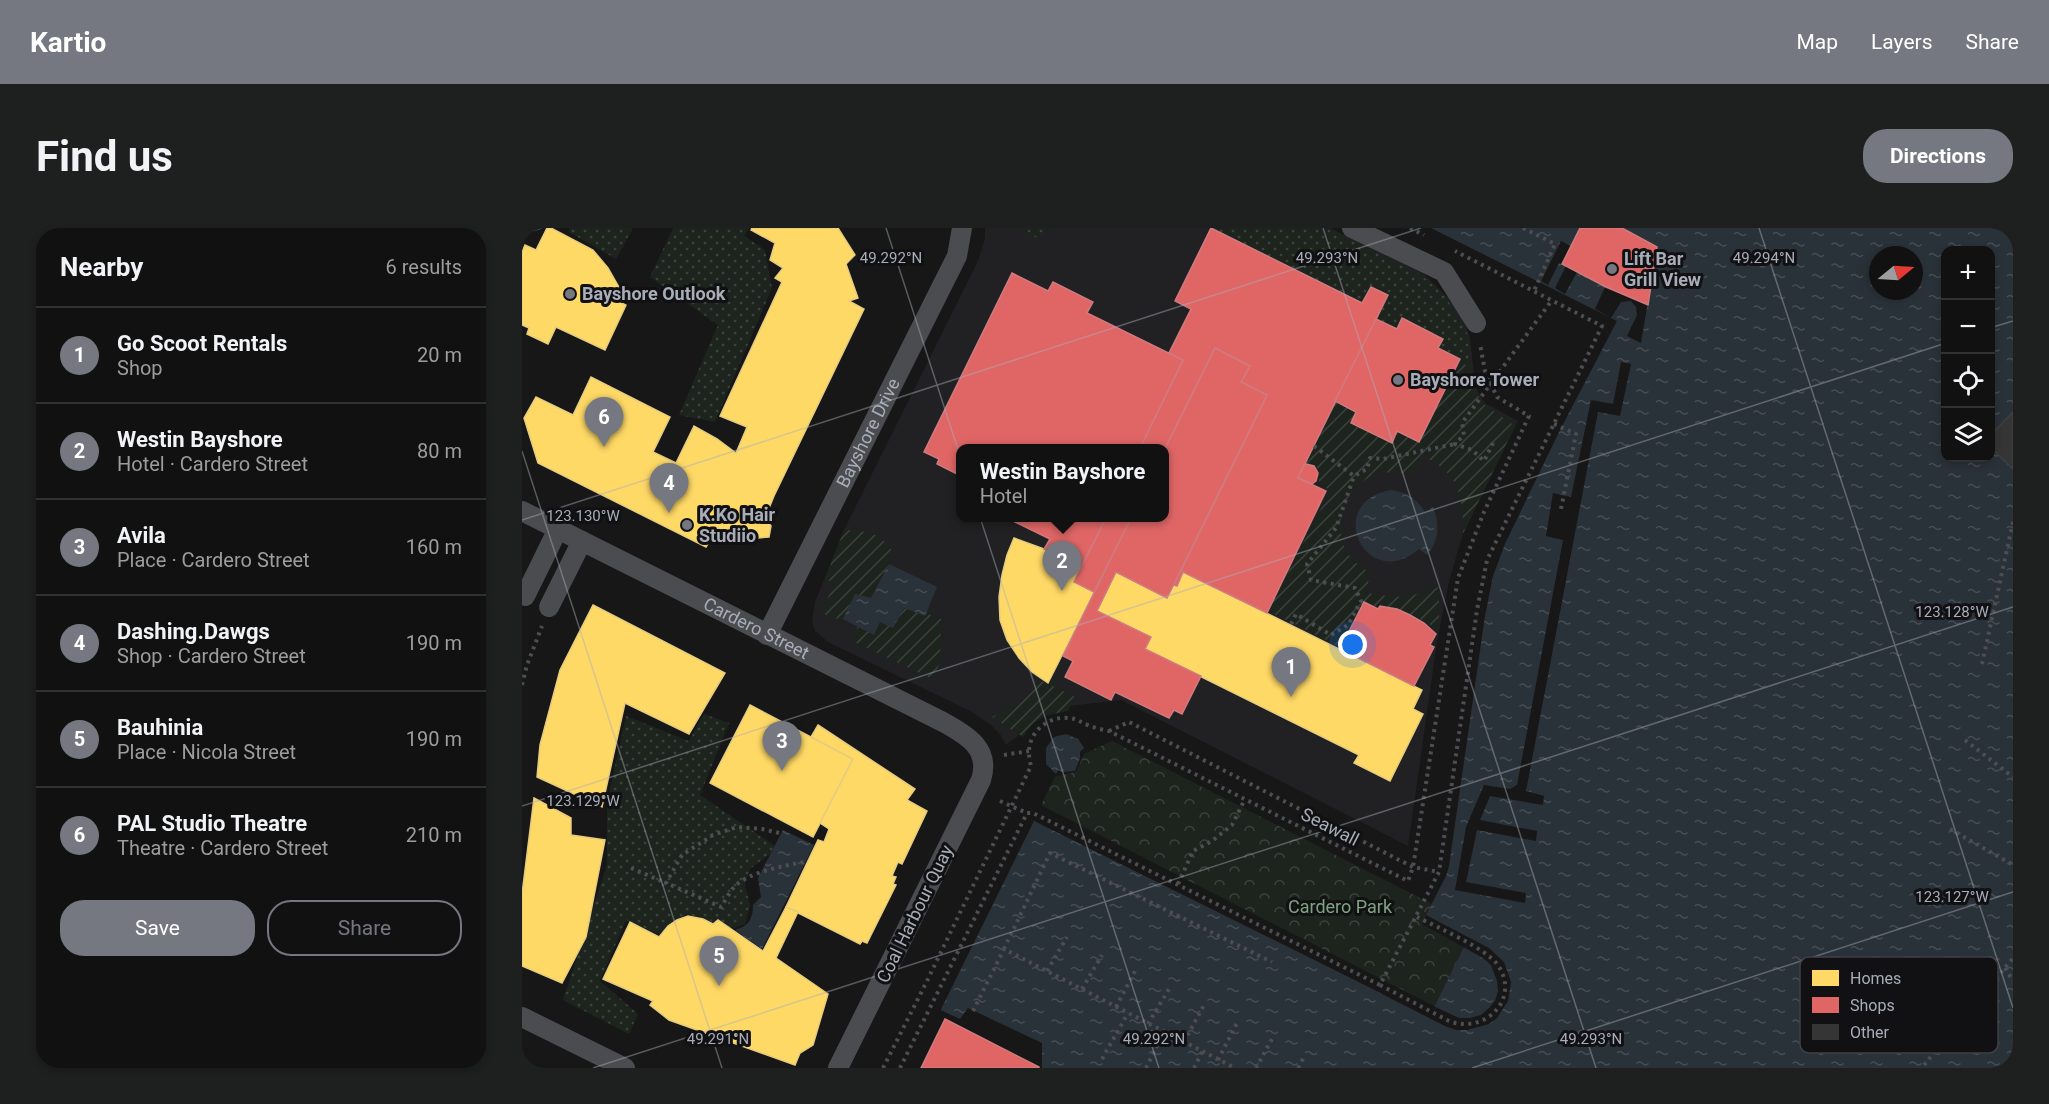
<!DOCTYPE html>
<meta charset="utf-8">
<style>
body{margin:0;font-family:Roboto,sans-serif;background:#1e1f1f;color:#f1f3f6}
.controls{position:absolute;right:18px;top:18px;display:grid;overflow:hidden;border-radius:12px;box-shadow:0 3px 9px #0003}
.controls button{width:54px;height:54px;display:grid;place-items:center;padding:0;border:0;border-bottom:2px solid #303131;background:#111;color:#f1f3f6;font:30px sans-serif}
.compass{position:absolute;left:1347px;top:18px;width:54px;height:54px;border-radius:50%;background:#111;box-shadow:0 3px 9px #0003;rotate:72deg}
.you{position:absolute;left:831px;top:417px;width:21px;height:21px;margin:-15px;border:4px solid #fff;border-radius:50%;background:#1a73e8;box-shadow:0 0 0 9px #1a73e833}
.badge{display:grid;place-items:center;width:39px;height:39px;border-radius:50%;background:#757880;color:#fff;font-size:20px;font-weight:700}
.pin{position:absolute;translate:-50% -50px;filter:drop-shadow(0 2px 3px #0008)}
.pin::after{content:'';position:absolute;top:32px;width:21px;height:18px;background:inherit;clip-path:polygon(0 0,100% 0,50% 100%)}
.popup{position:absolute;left:434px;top:216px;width:213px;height:78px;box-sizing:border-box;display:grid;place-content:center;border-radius:12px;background:#111;filter:drop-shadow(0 2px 4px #0005);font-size:20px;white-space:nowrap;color:#9c9d9f}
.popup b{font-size:22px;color:#f1f3f6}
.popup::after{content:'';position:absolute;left:50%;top:100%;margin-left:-12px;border:12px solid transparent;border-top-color:#111}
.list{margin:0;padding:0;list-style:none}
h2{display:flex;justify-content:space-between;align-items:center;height:78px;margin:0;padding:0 24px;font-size:26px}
h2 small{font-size:20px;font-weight:400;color:#9c9d9f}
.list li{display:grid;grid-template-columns:39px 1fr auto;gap:18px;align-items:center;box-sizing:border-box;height:96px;padding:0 24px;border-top:2px solid #303131}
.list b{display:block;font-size:22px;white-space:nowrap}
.list p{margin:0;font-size:20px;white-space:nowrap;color:#9c9d9f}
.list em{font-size:20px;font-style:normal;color:#9c9d9f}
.actions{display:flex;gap:12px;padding:18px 24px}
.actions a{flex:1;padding:14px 0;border:2px solid #757880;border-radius:24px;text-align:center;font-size:21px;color:#757880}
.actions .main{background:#757880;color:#fff}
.icon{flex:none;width:33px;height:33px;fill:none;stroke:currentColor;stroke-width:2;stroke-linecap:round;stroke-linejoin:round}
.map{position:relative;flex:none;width:1491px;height:840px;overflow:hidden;border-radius:24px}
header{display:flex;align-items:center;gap:36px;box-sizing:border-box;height:84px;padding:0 30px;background:#757880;color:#fff}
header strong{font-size:28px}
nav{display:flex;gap:33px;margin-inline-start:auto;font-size:21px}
.intro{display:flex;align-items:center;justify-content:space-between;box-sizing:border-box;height:144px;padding:0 36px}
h1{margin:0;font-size:42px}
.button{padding:15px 27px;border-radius:24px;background:#757880;color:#fff;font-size:21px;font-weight:700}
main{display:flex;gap:36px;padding:0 36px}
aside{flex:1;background:#111;border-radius:24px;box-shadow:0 3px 9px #0003}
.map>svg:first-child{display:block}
</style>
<header>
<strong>Kartio</strong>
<nav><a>Map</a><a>Layers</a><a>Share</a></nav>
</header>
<div class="intro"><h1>Find us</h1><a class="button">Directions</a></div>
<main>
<aside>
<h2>Nearby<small>6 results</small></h2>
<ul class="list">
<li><span class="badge">1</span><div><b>Go Scoot Rentals</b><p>Shop</p></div><em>20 m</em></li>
<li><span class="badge">2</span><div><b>Westin Bayshore</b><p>Hotel · Cardero Street</p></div><em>80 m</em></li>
<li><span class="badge">3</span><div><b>Avila</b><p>Place · Cardero Street</p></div><em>160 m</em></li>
<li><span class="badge">4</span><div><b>Dashing.Dawgs</b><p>Shop · Cardero Street</p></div><em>190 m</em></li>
<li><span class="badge">5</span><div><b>Bauhinia</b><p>Place · Nicola Street</p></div><em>190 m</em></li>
<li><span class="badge">6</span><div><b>PAL Studio Theatre</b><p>Theatre · Cardero Street</p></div><em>210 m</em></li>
</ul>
<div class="actions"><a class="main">Save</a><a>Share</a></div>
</aside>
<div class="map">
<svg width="1491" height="840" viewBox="0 0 1491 840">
<defs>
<pattern id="grass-dots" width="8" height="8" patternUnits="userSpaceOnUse" patternTransform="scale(1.5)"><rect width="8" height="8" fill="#1d241e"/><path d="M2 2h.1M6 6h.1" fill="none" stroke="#3b413d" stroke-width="1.8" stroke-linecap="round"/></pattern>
<pattern id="forest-crowns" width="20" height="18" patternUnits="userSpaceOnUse" patternTransform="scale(1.5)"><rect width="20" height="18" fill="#1d241e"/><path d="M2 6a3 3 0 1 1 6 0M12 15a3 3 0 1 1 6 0" fill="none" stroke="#3b413d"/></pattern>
<pattern id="garden-furrows" width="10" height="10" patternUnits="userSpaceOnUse" patternTransform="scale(1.5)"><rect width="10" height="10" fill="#1d241e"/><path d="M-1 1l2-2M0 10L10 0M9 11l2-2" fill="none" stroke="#3b413d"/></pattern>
<pattern id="water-ripples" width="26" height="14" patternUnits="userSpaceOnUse" patternTransform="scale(1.5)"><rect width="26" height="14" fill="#2a3239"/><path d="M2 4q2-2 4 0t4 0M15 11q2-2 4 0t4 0" fill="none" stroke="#464d54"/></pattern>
</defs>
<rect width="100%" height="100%" fill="#171717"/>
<!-- built -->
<path fill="#212123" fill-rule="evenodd" d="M 463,0 L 808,0 L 902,46 L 926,70 L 940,90 L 948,109 L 953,156 L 956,164 L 963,175 L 996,193 L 941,306 L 927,353 L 915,414 L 886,618 L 599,472 L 531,480 L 512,490 L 501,504 L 484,517 L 478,506 L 469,497 L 450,484 L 306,414 L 293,403 L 290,393 L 293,374 L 322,302 L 456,33 L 463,10 ZM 438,220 L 642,220 L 642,290 L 438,290 Z"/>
<!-- grass -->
<g fill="url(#grass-dots)">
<polygon points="48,0 111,0 94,31 47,4"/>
<polygon points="151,0 227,0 222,8 243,22 250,60 193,194 157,187 196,97 128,49"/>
<polygon points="496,0 523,0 517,11"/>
<polygon points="689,0 803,0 899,47 923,68 945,105 950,144 938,131 916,120 921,110 880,91 875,101 854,91 865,67 849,59 840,75"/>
<polygon points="182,486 207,495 178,567 256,620 228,641 223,657 228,677 223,696 212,700 165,686 136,706 104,692 78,753 116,786 107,806 41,772 85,637 85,575 104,488 167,513"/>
</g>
<!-- forest -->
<polygon fill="url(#forest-crowns)" points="590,513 910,676 901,693 943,718 912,778 519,577 533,549 554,544 562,526"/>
<!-- garden -->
<g fill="url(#garden-furrows)">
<path d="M 938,131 L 950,144 L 952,160 L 960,175 L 993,198 L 941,306 C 941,266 938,246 899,227 L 892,247 C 877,244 861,242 846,250 C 821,263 811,298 824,323 C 830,333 839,339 848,345 L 844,365 C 876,370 885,371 917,359 L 917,401 L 884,384 L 838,377 L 818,419 L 746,383 L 808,263 L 797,254 L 797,241 L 783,234 L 813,173 L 834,184 L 829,195 L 870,214 L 875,203 L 897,214 Z"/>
<path d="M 322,302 C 346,304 356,302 370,323 L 367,336 L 349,371 L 333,366 L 321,391 L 309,390 L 299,384 L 313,355 L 303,351 Z"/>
<polygon points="382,380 402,387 404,385 419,391 418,435 410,451 330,413 336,398 352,407 358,394"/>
<path d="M 530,449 L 535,451 L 531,458 L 553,469 L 546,483 C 523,487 514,489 501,509 L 470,489 C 494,477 503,475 517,451 L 526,457 Z"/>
</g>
<!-- water -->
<g fill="url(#water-ripples)" fill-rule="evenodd">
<path d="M 909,0 L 1491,0 L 1491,840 L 390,840 L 512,593 L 907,789 L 942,719 L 901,693 L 924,648 L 927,638 L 963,388 L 971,348 L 983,316 L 1037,204 L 1095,93 ZM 1424,22 L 1468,22 L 1468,230 L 1424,230 ZM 1356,27 L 1392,27 L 1392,63 L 1356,63 Z"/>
<path d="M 868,262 C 885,264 894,270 903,284 L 911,279 C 918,297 917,312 905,327 L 897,321 C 844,366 801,275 868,262 Z"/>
<polygon points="367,336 415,359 403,388 382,380 371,400 358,394 352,407 321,391 333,366 349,370"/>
<polygon points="544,506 556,511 562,520 558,524 558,530 553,543 540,544 536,542 534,546 524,536 524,520 532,509"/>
<path d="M 261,602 L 292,617 L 240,721 L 213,702 C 227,698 231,691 231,677 L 239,669 L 236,650 Z"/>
</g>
<!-- pier -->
<g fill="#171717">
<polygon points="1058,0 1100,0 1135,19 1119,115 1105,108 1115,87 1114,79 1109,73 1099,74 1089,90 1073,81 1083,59 1055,44 1043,66 1033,60 1044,38 1037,35 1026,57 1019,53 1039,13 1049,18"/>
<polygon points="1099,134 1109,136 1098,188 1076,184 1004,563 1022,568 1021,577 968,568 958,592 1015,603 1014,613 955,602 944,654 1004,665 1003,675 933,662 944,599 962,557 988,561 995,557 1041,312 1024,308 1031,265 1049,269 1069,172 1091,176"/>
<polygon points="904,687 967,720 982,734 989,754 986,773 975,790 967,796 945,802 934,802 923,798 860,766 861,763 905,786 909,777 937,790 948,790 959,787 967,780 973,773 976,763 975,753 969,737 961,730 900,696"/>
<polygon points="446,780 520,815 520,840 387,840 416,781 438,791"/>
</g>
<!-- homes -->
<g fill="#ffd966" stroke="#e5cc7f" stroke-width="1.5">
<polygon points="25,0 29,0 71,22 86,40 98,61 93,72 104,77 83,122 34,99 26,116 5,106 7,100 0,97 0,24 3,17 14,22"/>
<polygon points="230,0 316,0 333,27 324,36 336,70 327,73 342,81 252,268 243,290 249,298 247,309 224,311 195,300 184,319 16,235 2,190 14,169 51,187 69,149 148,189 131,224 154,235 172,198 195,211 214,225 225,199 198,188 260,54 253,50 261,40 248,32 253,15 229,2"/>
<polygon points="492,310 522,321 559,339 552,354 572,364 526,455 510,444 497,430 485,412 478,392 477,369 480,347 485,327"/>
<polygon points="594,344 645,370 652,357 655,358 661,344 900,462 891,481 901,486 868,553 832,535 837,527 623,421 629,409 575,383"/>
<polygon points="71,377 203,445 167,506 103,475 80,579 15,549 18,517 38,442"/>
<polygon points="228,477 331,531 291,609 188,555"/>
<polygon points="296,497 393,561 385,572 405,583 380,636 376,634 370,648 374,649 371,656 374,657 345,715 340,713 338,716 264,679 296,612 302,614 307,601 298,595 331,531 289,509"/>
<polygon points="12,570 49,590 49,607 83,612 64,709 40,755 0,738 0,666"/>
<polygon points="264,679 276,684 254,730 306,766 291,817 278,825 273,837 147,792 128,777 131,773 81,751 108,694 137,709 146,698 155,692 166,688 181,691 191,696 196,692 241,723"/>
</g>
<!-- shops -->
<g fill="#e06666" stroke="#cf7b7f" stroke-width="1.5">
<polygon points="689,0 840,75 849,59 866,67 776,250 804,263 745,385 661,344 655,358 652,357 745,167 719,154 728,138 693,120 642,223 642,220 618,220 661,132 647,125 669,81 653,73"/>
<polygon points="1058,0 1100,0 1135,19 1126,77 1084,59 1040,36"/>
<polygon points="490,45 526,63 531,54 571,74 565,85 661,132 618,220 438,220 437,247 415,236 417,231 402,224"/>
<polygon points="880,90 921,111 916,120 938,131 897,214 875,203 870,215 829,195 834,184 813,173 854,91 875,101"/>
<polygon points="693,120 728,138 719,154 745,167 645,370 594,344 575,383 629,409 623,421 679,448 660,486 652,482 647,490 593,464 589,472 543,449 551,433 541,428 609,290 642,290 642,223"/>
<polygon points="784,236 792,238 796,245 794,253 790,256 776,250 782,237"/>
<polygon points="485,290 584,290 559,339 522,321 528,311"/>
<polygon points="584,290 609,290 572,364 552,354"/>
<polygon points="842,374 856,381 858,378 875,381 888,387 902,395 914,406 908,417 912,419 892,458 818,421"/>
<polygon points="423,791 517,839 517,840 399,840"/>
</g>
<!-- building -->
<polygon fill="#353536" stroke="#3f4043" stroke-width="1.5" points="1491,184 1491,241 1468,219 1468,208"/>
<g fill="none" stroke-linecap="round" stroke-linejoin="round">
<!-- path -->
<g stroke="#4d4e52" stroke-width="4" stroke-dasharray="3 4.5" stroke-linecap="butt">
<polyline points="888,0 902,7"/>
<polyline points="1001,0 1033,16 1012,63"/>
<polyline points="1032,196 1054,206 1039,281"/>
<polyline points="971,215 962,233 950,222 933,216 942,207 940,195 1030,72"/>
<polyline points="792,218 832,248 845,241 848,230 861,231 933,216"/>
<polyline points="769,396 774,386 809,407 826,397 839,373 833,360 789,352 785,336 814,300 832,248"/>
<polyline points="1460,436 1491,294"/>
<polyline points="0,457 5,437 20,398"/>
<polyline points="587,503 607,494 891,639 917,644"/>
<polyline points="1443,512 1491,549"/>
<polyline points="482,527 507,523"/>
<polyline points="478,573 505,585"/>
<polyline points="1428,601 1491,637"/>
<path d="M 257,605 L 240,601 L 215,599 L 191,607 L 160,627 L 144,655 L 199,679 C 203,673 207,665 212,659 C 226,644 262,638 282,634"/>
<polyline points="109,640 144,655"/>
<polyline points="656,656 671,623 690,613 710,597 723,571"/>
<polyline points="482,721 528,625 750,734"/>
<polyline points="1483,740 1491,753"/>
<polyline points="525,743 545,709"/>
<polyline points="1411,749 1470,755"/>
<path d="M 858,757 L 927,793 C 963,807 1000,770 975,736 C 963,720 915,699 895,689"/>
<polyline points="560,761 580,727"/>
<polyline points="594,779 613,743"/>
<polyline points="451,783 482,721 713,840"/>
<polyline points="626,796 647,761"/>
<polyline points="662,814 682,777"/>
<polyline points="580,831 606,785"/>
<polyline points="696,832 716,793"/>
<polyline points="1402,837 1491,730"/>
<path d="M 361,840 L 404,755 L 509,538 C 508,534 507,529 507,524 C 507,504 526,488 546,490 C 554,490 560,495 568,498 C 574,500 581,502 587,503 L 886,653 L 891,639 L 936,350 L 962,284 L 1007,188 L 975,169 L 963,143 L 958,116"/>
<polyline points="378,840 505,585 511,585 858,757 917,644 955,382 965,332 1080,98 933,23"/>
<polyline points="624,840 642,804"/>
<polyline points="672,840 680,824"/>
<polyline points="734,840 750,811"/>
<polyline points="776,840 782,829"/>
</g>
<!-- street -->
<g stroke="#4b4c50" stroke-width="20">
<polyline points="830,0 922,44 954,95"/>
<path id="s1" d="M 0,283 L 421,494 C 445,507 469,521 459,552 L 316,840"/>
<polyline points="3,368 36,301"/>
<polyline points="27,379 60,313"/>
<path id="s2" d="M 245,407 L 435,28 L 440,0"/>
<polyline points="0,789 103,840"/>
</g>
</g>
<!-- ticks -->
<path fill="none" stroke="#a8adb8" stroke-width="1.5" stroke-opacity="0.45" d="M 364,0 L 637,840M 801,0 L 1074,840M 1237,0 L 1491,780M 0,6 L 20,0M 1468,100 L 1491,93M 0,223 L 200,840M 0,292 L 899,0M 0,578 L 1424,115M 71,840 L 1491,379M 950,840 L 1491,664"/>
<!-- markers -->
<g fill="#757880" stroke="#111113" stroke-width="2">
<circle cx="1090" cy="41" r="6"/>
<circle cx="48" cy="66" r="6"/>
<circle cx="876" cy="152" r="6"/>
<circle cx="165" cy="297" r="6"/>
</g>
<g text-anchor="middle" stroke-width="6" stroke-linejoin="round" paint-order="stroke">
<!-- poi labels -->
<g font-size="18" font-weight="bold" fill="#a8adb8" stroke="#111113" text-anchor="start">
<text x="1102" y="37">Lift Bar<tspan x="1102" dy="21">Grill View</tspan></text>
<text x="60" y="72">Bayshore Outlook</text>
<text x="888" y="158">Bayshore Tower</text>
<text x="177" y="293">K.Ko Hair<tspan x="177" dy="21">Studiio</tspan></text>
</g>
<!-- street labels -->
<g font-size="18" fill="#a8adb8" stroke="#111113">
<text dy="6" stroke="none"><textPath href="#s2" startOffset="226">Bayshore Drive</textPath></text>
<text dy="6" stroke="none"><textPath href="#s1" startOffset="262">Cardero Street</textPath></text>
<text transform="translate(808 599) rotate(27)" y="6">Seawall</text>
<text transform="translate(393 686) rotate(-64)" y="6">Coal Harbour Quay</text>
</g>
<!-- park labels -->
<g font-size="18" fill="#7fa381" stroke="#111113">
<text x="818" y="685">Cardero Park</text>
</g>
</g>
<!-- legend -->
<rect x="1278" y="729" width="198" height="96" rx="9" fill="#111113" stroke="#3e4045" stroke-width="1.5"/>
<rect x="1290" y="742" width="27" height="16" fill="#ffd966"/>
<rect x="1290" y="769" width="27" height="16" fill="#e06666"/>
<rect x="1290" y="796" width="27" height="16" fill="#353536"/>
<g font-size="16" fill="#a8adb8">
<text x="1328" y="756">Homes</text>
<text x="1328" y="783">Shops</text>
<text x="1328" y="810">Other</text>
</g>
<g font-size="15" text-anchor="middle" fill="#a8adb8" stroke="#111113" stroke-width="6" stroke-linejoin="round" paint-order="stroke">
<text x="369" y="35">49.292°N</text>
<text x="805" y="35">49.293°N</text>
<text x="1242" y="35">49.294°N</text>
<text x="61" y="293">123.130°W</text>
<text x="1430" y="389">123.128°W</text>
<text x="61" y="578">123.129°W</text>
<text x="1430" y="674">123.127°W</text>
<text x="196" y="816">49.291°N</text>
<text x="632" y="816">49.292°N</text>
<text x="1069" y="816">49.293°N</text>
</g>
</svg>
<div class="controls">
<button>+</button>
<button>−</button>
<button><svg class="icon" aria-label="locate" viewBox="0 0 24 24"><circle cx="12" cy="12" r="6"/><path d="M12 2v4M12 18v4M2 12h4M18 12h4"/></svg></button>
<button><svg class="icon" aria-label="layers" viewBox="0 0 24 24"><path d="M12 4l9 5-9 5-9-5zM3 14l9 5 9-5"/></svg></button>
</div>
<svg class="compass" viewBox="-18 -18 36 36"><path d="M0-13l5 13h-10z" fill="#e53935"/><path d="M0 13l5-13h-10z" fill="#9c9d9f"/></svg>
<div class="you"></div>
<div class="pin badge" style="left:769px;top:469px">1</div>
<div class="pin badge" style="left:540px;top:363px">2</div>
<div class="popup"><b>Westin Bayshore</b>Hotel</div>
<div class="pin badge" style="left:260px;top:543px">3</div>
<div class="pin badge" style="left:147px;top:285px">4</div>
<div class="pin badge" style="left:197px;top:758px">5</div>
<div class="pin badge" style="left:82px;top:219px">6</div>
</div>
</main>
